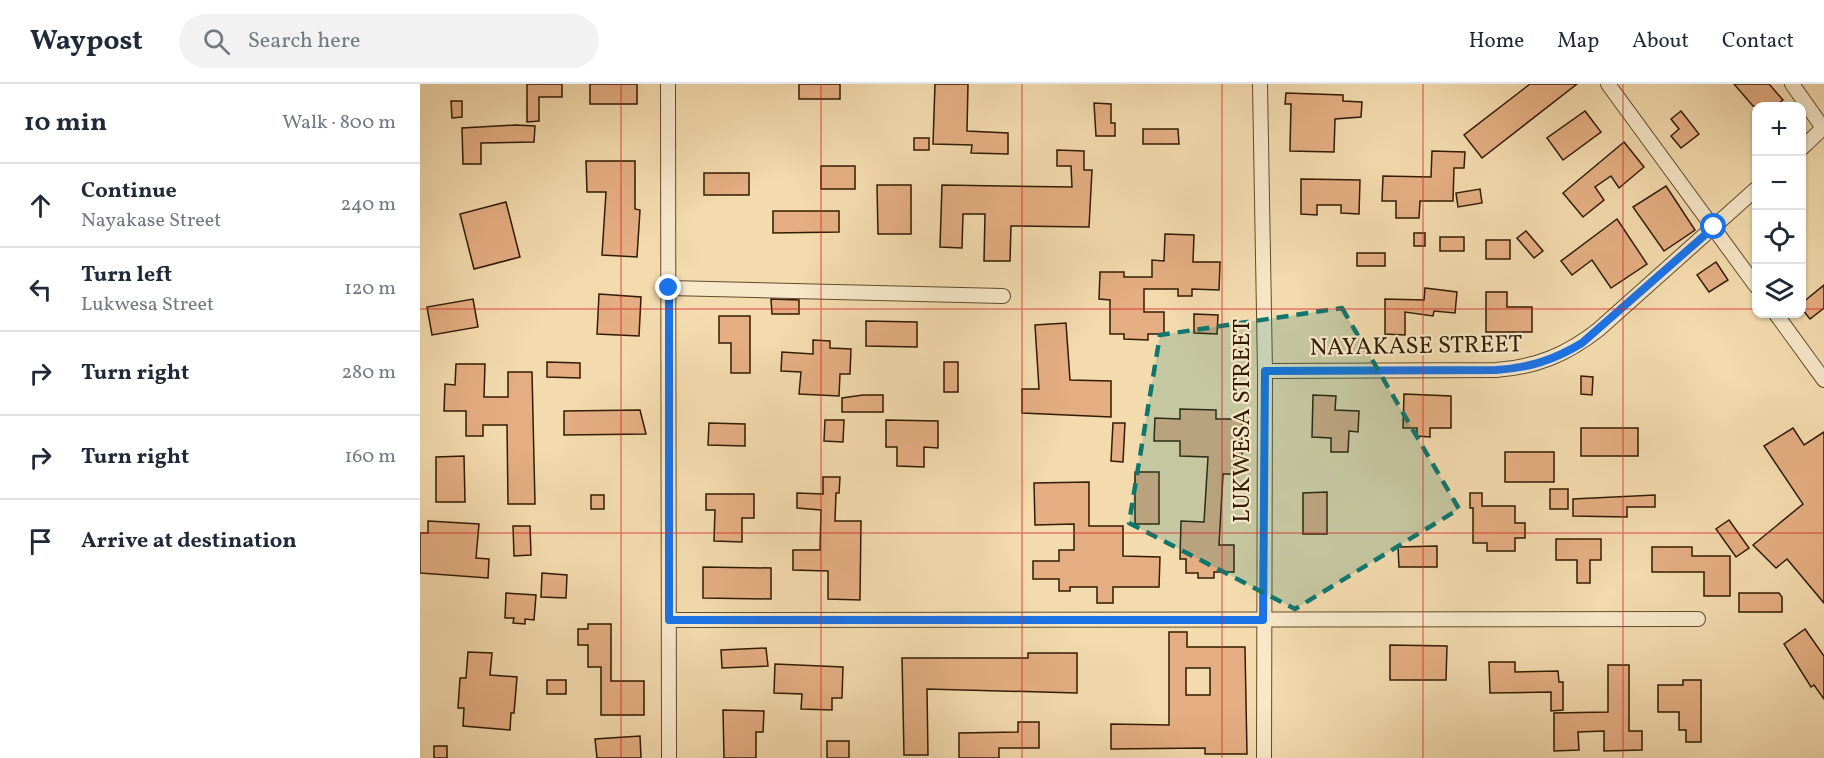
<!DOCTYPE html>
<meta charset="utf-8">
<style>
body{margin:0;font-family:Vollkorn,serif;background:#f2f2f3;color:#1f2937}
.controls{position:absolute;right:18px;top:18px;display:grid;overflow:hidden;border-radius:12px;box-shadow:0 2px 4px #0004}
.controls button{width:54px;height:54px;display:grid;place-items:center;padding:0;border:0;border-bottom:2px solid #e0e1e3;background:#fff;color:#1f2937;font:30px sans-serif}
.stop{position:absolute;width:18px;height:18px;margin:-14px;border:4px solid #1a73e8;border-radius:50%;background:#fff}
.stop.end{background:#1a73e8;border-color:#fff;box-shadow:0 2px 6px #0008}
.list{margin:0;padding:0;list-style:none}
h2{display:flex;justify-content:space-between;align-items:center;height:78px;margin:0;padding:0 24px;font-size:26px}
h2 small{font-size:20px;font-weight:400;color:#747a83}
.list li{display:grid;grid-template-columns:39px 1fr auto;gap:18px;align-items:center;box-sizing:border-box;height:84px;padding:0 24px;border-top:2px solid #e0e1e3}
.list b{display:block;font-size:22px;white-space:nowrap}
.list p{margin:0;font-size:20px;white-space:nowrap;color:#747a83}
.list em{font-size:20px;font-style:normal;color:#747a83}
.icon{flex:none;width:33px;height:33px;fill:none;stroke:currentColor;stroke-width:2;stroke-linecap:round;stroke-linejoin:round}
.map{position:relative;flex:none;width:1404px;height:674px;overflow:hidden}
header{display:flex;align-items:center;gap:36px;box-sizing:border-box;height:84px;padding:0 30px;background:#fff;border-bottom:2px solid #e0e1e3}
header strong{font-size:28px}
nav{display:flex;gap:33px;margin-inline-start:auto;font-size:21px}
.search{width:420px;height:54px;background:#f2f2f3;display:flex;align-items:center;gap:15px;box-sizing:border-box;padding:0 21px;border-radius:33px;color:#747a83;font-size:22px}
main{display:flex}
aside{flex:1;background:#fff}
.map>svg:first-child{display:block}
</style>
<header>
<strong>Waypost</strong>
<div class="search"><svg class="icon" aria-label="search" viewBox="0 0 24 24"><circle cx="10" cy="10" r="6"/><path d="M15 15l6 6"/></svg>Search here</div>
<nav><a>Home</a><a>Map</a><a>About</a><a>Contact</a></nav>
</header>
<main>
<aside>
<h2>10 min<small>Walk · 800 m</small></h2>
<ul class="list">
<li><svg class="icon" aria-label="ahead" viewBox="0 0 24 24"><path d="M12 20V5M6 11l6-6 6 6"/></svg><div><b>Continue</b><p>Nayakase Street</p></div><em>240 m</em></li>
<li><svg class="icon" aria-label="left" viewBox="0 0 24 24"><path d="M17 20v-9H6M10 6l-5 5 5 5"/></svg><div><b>Turn left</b><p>Lukwesa Street</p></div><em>120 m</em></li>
<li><svg class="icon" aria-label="right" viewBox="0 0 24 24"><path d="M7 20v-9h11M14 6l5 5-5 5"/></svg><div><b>Turn right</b></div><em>280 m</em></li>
<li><svg class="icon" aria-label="right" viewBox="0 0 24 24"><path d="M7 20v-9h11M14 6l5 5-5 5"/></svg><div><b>Turn right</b></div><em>160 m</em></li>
<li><svg class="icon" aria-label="arrive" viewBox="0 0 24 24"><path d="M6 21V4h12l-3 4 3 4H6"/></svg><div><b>Arrive at destination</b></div></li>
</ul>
</aside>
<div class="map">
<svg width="1404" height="674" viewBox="0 0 1404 674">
<rect width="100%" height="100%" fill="#f3dbae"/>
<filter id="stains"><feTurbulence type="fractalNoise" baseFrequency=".00333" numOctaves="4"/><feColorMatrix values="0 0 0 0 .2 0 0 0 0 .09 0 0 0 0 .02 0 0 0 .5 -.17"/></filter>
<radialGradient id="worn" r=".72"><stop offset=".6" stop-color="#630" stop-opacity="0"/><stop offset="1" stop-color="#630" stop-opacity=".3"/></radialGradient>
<!-- building -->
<g fill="#e4ae82" stroke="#321b00" stroke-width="1.5" fill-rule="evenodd">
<polygon points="107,0 142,0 142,13 119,13 119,37 107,38"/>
<rect x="170" y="0" width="47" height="20"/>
<rect x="379" y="0" width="41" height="15"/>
<polygon points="515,0 548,0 547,47 588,49 588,70 551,69 552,61 513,60"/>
<polygon points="1110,0 1157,0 1062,74 1044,51"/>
<polygon points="1314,0 1349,0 1363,16 1355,22 1333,22"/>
<polygon points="866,9 923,11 923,17 942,18 941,33 915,35 914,68 870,67 871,20 865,20"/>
<polygon points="31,17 42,17 42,33 32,34"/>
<polygon points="674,19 691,20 691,39 695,39 695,52 676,52"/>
<polygon points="1165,27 1181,48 1143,76 1127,54"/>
<polygon points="1261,27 1279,50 1261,64 1251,52 1259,45 1251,35"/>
<polygon points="95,41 115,42 114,58 61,59 61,80 43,80 42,44"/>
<polygon points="723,45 758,45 759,60 723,60"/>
<rect x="494" y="54" width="15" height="12"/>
<polygon points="1204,58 1224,83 1199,104 1191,92 1175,103 1184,116 1163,133 1143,109"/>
<polygon points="637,66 664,67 664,86 672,86 669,143 591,142 590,177 564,177 565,130 543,130 542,164 520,163 522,101 652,103 651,82 637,82"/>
<polygon points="1012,67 1045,68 1044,84 1034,84 1033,117 1000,117 999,134 976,134 976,117 962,117 963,92 1011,93"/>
<polygon points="166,77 215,77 215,125 220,126 217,173 182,171 186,108 167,108"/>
<rect x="401" y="82" width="34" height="23"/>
<rect x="284" y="89" width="45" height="22"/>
<polygon points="881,95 940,96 939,130 921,129 921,121 897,121 897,131 881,130"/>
<polygon points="457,101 491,101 491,150 458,150"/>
<polygon points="1246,102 1275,146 1244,167 1213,123"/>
<polygon points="1060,105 1062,119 1038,123 1036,109"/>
<polygon points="86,118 100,173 54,185 40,130"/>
<polygon points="353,127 419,127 419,148 353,149"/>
<polygon points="1197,135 1227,180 1191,204 1172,176 1152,191 1141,177"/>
<polygon points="1106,147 1123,167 1114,174 1097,154"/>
<rect x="994" y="149" width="11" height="13"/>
<polygon points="745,150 774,151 773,178 800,178 799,206 772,205 772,212 758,212 758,205 724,205 724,228 744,228 744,250 728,250 728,256 704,255 704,250 690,250 690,216 679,215 680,188 704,188 704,193 732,193 732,176 744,177"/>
<rect x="1020" y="153" width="24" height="14"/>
<rect x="1066" y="156" width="24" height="19"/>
<rect x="937" y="169" width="28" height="13"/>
<polygon points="1296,178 1308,196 1289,208 1277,191"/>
<polygon points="1404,201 1404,224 1390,235 1382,225 1382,219"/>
<polygon points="1005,204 1037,208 1035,229 1014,227 1013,232 985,228 985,251 965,250 965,215 1004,216"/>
<polygon points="1066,208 1087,208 1087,223 1112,223 1112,248 1066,248"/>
<polygon points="179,210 221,213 219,252 177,250"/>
<polygon points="53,215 58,243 12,251 7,223"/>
<polygon points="351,215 379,216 379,230 352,230"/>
<polygon points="774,230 798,231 797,250 774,249"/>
<polygon points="299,232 330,232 330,289 311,289 311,259 299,259"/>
<polygon points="446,237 497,238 497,263 446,262"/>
<polygon points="646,239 650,296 691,297 691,333 602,329 602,305 619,305 615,241"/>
<polygon points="393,256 410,257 410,264 431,265 430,290 420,290 419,312 379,310 381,288 361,287 362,268 393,270"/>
<polygon points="127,278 160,279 160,294 127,293"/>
<rect x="524" y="278" width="14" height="30"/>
<polygon points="36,280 65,280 64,313 88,313 88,288 112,288 115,420 88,420 87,341 63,341 63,352 46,352 46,327 24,327 25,300 35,301"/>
<polygon points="1161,292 1173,293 1172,311 1161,310"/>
<polygon points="984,310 1031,312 1031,344 1010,344 1010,353 997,352 997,344 983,344"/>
<polygon points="443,311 463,311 463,328 422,328 422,314"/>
<polygon points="893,311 916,312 915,326 939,327 938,348 929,347 928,368 911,368 911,354 892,353"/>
<polygon points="760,325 796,326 796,335 822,335 822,390 803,390 799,461 814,461 814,488 794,488 794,494 778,494 778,489 766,489 766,475 760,475 761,437 784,438 788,373 760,372 760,357 734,357 735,334 760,335"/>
<polygon points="220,326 226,350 144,351 144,327"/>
<polygon points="405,336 424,336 423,358 404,357"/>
<polygon points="466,336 518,337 518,364 504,363 504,383 477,382 477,363 466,363"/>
<polygon points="289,339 325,340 325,362 288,361"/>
<polygon points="693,339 705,339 703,378 691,377"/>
<rect x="1161" y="344" width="57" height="28"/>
<polygon points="1373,344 1384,361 1404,348 1404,519 1367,475 1356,484 1333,461 1383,420 1344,362"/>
<rect x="1085" y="368" width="49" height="30"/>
<polygon points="44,372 45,418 16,418 16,373"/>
<rect x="715" y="388" width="24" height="52"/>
<polygon points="403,393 420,393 419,409 416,409 415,437 441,437 440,516 408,515 408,487 373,486 373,466 400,466 401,426 377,424 377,409 403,410"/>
<polygon points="669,398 669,442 703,442 703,472 740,473 739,503 693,503 693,519 677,519 677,503 650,503 650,507 639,507 639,495 613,495 613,477 639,477 639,466 654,466 654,440 615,441 614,399"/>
<rect x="1130" y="405" width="18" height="20"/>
<polygon points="907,408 907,450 883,450 883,409"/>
<polygon points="1050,409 1062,409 1062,422 1095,422 1095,439 1105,439 1105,454 1095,454 1095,467 1067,467 1067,459 1053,459 1053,424 1050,424"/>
<polygon points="286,410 334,410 334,434 322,434 322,458 294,457 295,426 286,426"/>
<rect x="171" y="411" width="13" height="14"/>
<polygon points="1235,411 1235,423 1207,423 1207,433 1153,432 1153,415"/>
<polygon points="1309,436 1329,464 1316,473 1296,445"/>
<polygon points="8,437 59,440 56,474 69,475 68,494 0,489 0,449 8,449"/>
<polygon points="93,442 110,442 111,471 94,472"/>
<polygon points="1136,455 1181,455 1181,476 1170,476 1170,499 1157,499 1157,476 1136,476"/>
<polygon points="1017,462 1017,483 979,483 978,463"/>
<polygon points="1232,463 1272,463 1272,472 1310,472 1310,512 1284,512 1284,488 1232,488"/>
<polygon points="283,483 351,484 351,515 283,514"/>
<polygon points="122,489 147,491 146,514 121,513"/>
<polygon points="86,509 116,511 114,536 105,535 105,540 93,539 94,534 85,534"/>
<polygon points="1319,509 1359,509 1362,513 1362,528 1319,528"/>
<polygon points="168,540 191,540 191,597 224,597 224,631 181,631 181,583 168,583 168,561 158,561 158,545 168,545"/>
<polygon points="1385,545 1404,572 1404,615 1394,601 1391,603 1364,560"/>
<path d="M 749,548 L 767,548 L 767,563 L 825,563 L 827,670 L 785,670 L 785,664 L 691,665 L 691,640 L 749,641 ZM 766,584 L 790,584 L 790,611 L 766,611 Z"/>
<polygon points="970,561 1027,562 1026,596 970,596"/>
<polygon points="346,564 348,582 302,584 301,566"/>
<polygon points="48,568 72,569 70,591 97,593 94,629 91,629 90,646 43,642 44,624 38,624 40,594 46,594"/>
<polygon points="608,569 657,569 657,609 507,605 508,671 484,671 482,574 608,574"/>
<polygon points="1069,578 1095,578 1095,588 1138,587 1139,598 1143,598 1143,626 1131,627 1131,608 1070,609"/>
<polygon points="355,580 423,583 422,614 412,614 412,626 381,625 382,610 354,609"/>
<polygon points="1188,581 1209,581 1209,647 1222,647 1222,666 1184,667 1184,647 1158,648 1159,666 1134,667 1134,629 1188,628"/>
<rect x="127" y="596" width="19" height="14"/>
<polygon points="1263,596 1281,596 1281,658 1266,658 1266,646 1259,646 1259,628 1238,628 1238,601 1263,601"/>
<polygon points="303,626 344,627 343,648 336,648 336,674 304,674"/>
<polygon points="598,638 619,638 619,664 579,664 579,674 539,674 539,649 598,648"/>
<polygon points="220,652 221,674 177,674 175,655"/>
<rect x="407" y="657" width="22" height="17"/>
<rect x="14" y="662" width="13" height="12"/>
</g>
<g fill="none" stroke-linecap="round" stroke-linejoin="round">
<!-- street casing -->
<g stroke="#624b2c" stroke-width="16">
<g id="street">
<polyline points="248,0 249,674"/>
<polyline points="840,0 845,287 844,674"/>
<polyline points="1188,0 1336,202"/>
<polyline points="1372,0 1403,44"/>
<polyline points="1382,64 1404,43"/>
<polyline points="249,204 583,212"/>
<polyline points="1356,230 1404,296"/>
<path d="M 845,287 L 1076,286 C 1116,283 1146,271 1178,246 L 1336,105"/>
<polyline points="249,536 1278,535"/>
</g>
</g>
<!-- street -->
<use href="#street" stroke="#f7e8ca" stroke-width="14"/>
</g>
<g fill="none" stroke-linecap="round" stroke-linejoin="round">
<!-- route -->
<path stroke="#1a73e8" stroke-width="8" d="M 249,204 L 249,536 L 843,536 L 845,287 L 1076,286 C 1109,284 1134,276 1162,259 L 1294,143"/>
</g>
<!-- marked area -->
<path fill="#0f766e" fill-opacity="0.2" stroke="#0f766e" stroke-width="4.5" stroke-dasharray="12 8" stroke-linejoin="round" d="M 922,224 L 1039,425 L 875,525 L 709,439 L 740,251 Z"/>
<!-- grid -->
<path fill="none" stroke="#d62828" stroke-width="1.5" stroke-opacity="0.55" d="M 201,0 L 201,674M 401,0 L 401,674M 602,0 L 602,674M 802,0 L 802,674M 1003,0 L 1003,674M 1203,0 L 1203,674M 0,225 L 1336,225M 1382,225 L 1404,225M 0,449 L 1404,449"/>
<g text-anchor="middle" stroke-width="4.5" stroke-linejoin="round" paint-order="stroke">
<!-- street labels -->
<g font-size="24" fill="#321b00" stroke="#f7e8ca">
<text transform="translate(996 261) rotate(-1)" y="8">NAYAKASE STREET</text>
<text transform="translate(821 337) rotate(-90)" y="8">LUKWESA STREET</text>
</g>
</g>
<rect width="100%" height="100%" filter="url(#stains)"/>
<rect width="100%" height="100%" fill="url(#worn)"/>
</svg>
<div class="controls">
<button>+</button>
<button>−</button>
<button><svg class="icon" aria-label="locate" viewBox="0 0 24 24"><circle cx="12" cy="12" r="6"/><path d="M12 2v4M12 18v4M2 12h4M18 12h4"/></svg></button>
<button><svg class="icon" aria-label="layers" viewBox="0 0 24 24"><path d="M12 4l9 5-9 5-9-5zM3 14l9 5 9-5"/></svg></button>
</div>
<div class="stop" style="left:1294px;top:143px"></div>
<div class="stop end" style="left:249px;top:204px"></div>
</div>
</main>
